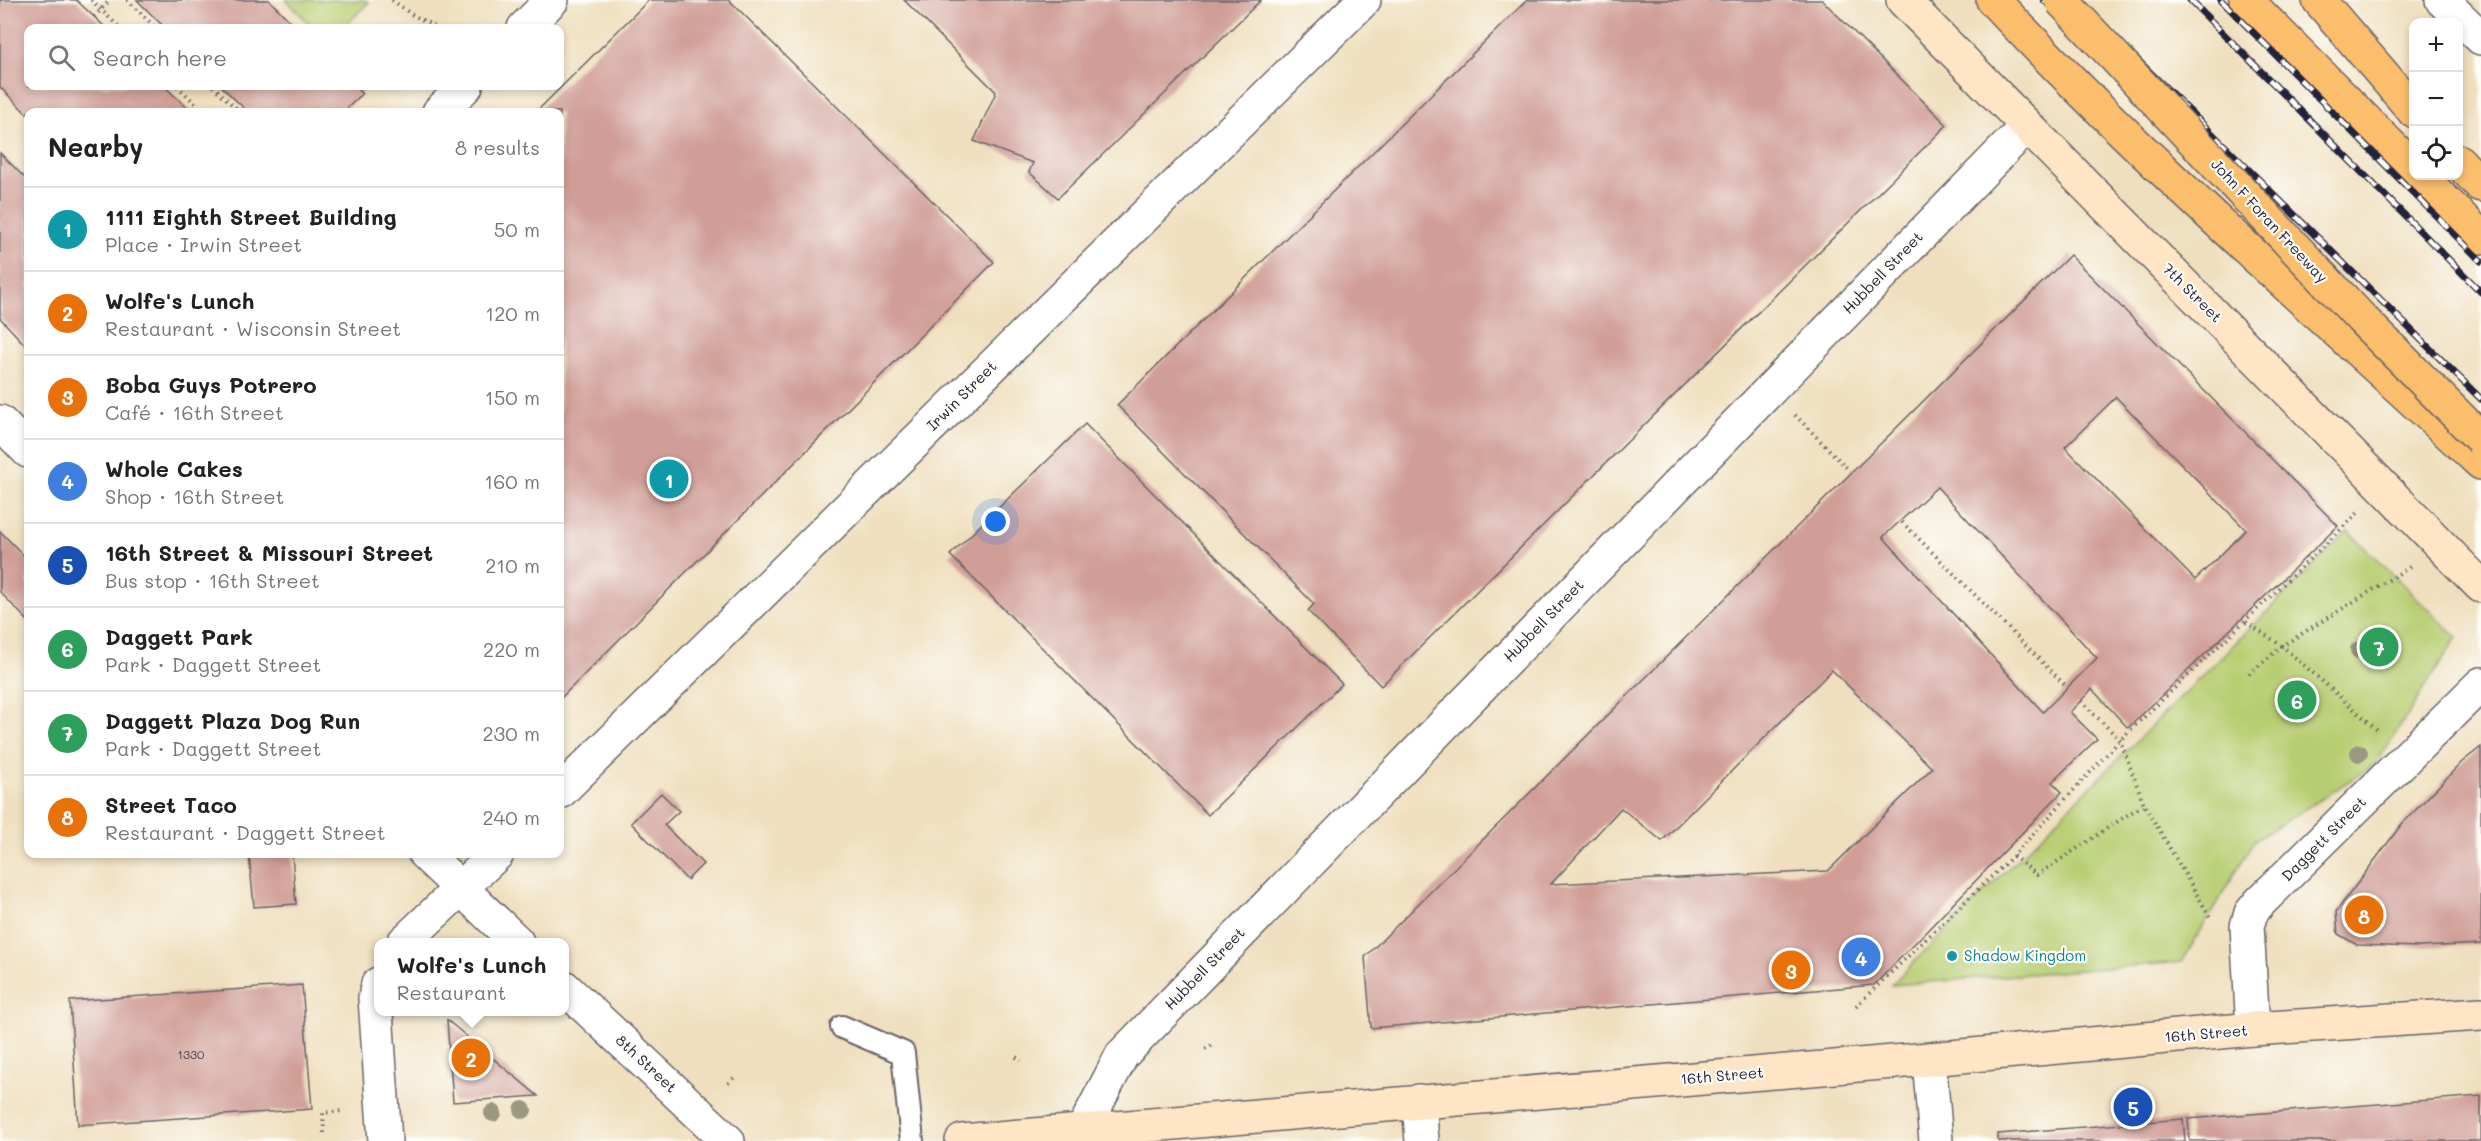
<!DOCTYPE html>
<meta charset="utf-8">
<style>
body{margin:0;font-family:Mali,sans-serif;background:#f2f2f2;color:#222}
.controls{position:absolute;right:18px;top:18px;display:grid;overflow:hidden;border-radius:12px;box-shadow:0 3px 9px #0003}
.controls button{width:54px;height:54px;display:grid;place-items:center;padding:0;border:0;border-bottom:2px solid #e0e0e0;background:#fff;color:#222;font:30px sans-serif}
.you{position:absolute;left:996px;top:522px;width:21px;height:21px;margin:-15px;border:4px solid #fff;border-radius:50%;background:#1a73e8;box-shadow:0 0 0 9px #1a73e833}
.badge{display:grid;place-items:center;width:39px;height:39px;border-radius:50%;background:#ea580c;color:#fff;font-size:20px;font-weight:700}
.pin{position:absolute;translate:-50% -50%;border:3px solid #fff;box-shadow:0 2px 6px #0006}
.popup{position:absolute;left:374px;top:938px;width:195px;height:78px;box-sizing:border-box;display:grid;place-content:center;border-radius:12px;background:#fff;filter:drop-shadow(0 2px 4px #0005);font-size:20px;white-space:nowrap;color:#767676}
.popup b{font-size:22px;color:#222}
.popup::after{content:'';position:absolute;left:50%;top:100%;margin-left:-12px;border:12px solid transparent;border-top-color:#fff}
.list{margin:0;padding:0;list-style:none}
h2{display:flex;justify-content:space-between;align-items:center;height:78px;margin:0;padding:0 24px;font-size:26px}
h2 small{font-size:20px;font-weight:400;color:#767676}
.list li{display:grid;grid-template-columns:39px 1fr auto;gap:18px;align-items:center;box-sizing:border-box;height:84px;padding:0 24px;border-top:2px solid #e0e0e0}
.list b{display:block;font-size:22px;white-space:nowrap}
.list p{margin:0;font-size:20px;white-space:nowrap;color:#767676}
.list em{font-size:20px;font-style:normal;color:#767676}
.icon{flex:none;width:33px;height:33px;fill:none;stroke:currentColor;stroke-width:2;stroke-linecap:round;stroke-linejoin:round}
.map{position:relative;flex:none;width:2481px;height:1141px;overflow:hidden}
.search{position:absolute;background:#fff;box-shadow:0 3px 9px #0003;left:24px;top:24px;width:540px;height:66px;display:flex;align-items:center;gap:15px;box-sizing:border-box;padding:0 21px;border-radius:12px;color:#767676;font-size:22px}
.panel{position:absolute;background:#fff;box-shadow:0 3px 9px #0003;left:24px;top:108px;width:540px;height:750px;border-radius:12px}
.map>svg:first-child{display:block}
</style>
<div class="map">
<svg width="2481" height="1141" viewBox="0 0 2481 1141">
<rect width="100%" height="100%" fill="#fdfcf7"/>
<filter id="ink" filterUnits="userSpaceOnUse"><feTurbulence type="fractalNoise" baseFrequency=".0167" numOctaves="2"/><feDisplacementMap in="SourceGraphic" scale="12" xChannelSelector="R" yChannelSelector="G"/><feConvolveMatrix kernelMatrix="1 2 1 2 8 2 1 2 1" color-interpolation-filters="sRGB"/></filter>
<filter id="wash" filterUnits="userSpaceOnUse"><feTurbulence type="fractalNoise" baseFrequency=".008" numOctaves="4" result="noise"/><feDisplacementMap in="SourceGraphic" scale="24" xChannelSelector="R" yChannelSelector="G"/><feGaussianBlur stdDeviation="1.35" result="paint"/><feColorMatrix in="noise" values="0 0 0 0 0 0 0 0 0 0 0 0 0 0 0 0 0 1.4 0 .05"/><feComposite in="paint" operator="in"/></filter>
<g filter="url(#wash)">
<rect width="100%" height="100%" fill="#efdfbe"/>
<!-- green -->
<g fill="#b7cd71" stroke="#6c7856" stroke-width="1.5">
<polygon points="286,0 365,0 369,2 343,28 314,28"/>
<polygon points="2348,531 2457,637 2376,764 2254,841 2182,962 1891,985"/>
</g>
<g id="blocks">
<!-- building -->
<g fill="#d09e97" fill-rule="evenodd">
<polygon points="0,0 76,0 106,28 28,28 28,86 164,86 192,112 28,112 28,115 0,87"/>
<polygon points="137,0 269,0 297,28 165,28"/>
<polygon points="649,0 729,0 994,262 560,699 560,112 536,112"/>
<polygon points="904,0 1261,0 1058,198 1029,172 1033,163 974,141 996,92"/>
<polygon points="1527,0 1822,0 1947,125 1381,686 1308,611 1314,604 1117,405"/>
<polygon points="221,86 354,86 362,94 343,112 248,112"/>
<polygon points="0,153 28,181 28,348 0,318"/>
<path d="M 2070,255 L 2338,526 L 2128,728 L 2092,689 L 2070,712 L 2097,739 L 2052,782 L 2062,792 L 1874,985 L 1371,1028 L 1365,957 ZM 2116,397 L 2246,530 L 2195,580 L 2065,447 ZM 1937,487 L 2097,658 L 2043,712 L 1883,537 ZM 1832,670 L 1932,768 L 1828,871 L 1551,884 L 1621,808 L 1662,841 Z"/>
<polygon points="1085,424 1342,684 1208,815 950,555"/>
<polygon points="0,531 28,560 28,621 0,592"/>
<polygon points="2481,747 2481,944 2420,947 2357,945 2338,934 2336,912 2401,825 2462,762"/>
<polygon points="661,793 679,811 664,825 703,864 687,880 631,823"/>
<polygon points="249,854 292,854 296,904 254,907"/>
<polygon points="302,985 312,1109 78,1125 70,1001"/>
<polygon points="447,1020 538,1096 453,1102"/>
<polygon points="2481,1096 2481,1141 2190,1141 2188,1119"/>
<polygon points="2183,1119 2185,1141 1998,1141 1998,1134"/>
</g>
</g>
</g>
<g filter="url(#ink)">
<use href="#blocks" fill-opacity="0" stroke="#6a6469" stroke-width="1.5"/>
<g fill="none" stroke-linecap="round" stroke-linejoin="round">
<!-- lane casing -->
<g stroke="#6a6469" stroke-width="26">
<polyline id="lane" points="842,1027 903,1053 912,1141"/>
</g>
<!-- street casing -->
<g stroke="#6a6469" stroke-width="36">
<g id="street">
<polyline points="2442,0 2481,38"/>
<polyline points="524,28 552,0"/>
<polyline points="439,112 466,86"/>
<polyline points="0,422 28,451"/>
<polyline points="560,792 1364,0"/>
<polyline points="425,854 517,942"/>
<polyline points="404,942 497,854"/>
<polyline points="378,984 375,998 385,1141"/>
<polyline points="564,987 728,1141"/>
<polyline points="2253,1029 2247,926 2251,913 2259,903 2481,684"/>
<polyline points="1929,1059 1936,1141"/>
<polyline points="1419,1101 1422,1141"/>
<polyline points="1082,1132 1122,1055 2027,126"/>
</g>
</g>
<!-- secondary casing -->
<g stroke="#6a6469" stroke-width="36">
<g id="secondary">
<polyline points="1903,0 2481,586"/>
<polyline points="962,1141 1929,1059 2253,1029 2481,1014"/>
</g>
</g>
<!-- highway casing -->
<g stroke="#6a6469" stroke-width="36">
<g id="highway">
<path d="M 1993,0 C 2145,162 2317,311 2481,463"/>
<polyline points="2246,0 2414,169"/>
<polyline points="2319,0 2414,111"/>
<polyline points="2458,161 2481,185"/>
<polyline points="2420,176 2481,237"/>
</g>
</g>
<!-- path -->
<g stroke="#6a6469" stroke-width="4" stroke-dasharray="1.5 4.5" stroke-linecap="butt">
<polyline points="91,0 120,28"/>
<polyline points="127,0 156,28"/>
<polyline points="392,0 411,14 437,28"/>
<polyline points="94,17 110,0"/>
<polyline points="177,86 204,112"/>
<polyline points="213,86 240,112"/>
<polyline points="1795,415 1850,471"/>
<polyline points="1902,522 2067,687"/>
<polyline points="2246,622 2282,646 2380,732"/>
<polyline points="2249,674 2282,646 2411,566"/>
<polyline points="2081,701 2120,740 2144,804 2210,917"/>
<polyline points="2013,856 2037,875 2144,804"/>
<polyline points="1856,1006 2013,856 2120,740 2358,513"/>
<polyline points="1205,1049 1213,1045"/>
<polyline points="1016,1057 1021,1061"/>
<polyline points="728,1083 735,1077"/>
<polyline points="324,1133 323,1113 342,1111"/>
</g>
<!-- lane -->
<use href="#lane" stroke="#fff" stroke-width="22"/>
<!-- street -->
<use href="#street" stroke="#fff" stroke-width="33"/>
<!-- secondary -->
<use href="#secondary" stroke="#fde5c5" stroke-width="33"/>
<!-- highway -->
<use href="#highway" stroke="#fabe6d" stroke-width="33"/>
<!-- rail casing -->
<g stroke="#22223b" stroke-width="7">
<g id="rail">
<polyline points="2044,0 2481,430"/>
<polyline points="2077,0 2481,399"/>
<polyline points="2190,0 2481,292"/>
<polyline points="2221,0 2481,261"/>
</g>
</g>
<!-- rail -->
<use href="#rail" stroke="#fdfcf7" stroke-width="4.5" stroke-dasharray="14" stroke-linecap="butt"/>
<!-- highway-bridge casing -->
<g stroke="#6a6469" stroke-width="36" stroke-linecap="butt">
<polyline id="highway-bridge" points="2061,0 2361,318 2481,439"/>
</g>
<!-- highway-bridge -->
<use href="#highway-bridge" stroke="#fabe6d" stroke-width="33"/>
</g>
<!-- trees -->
<g fill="#9b9880">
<circle cx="2359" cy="650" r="9"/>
<circle cx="2359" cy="753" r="9"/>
<circle cx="523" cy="1110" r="9"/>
<circle cx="493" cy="1113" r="9"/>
</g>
</g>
<!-- markers -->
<circle fill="#0f9aa8" stroke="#fdfcf7" stroke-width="2" cx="1952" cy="956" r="6"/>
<g text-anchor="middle" stroke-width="4.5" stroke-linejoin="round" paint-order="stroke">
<!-- number labels -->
<g font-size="12" fill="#4e4152">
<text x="191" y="1059">1330</text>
</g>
<!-- street labels -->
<g font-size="15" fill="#22223b" stroke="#fdfcf7">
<text transform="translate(2269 221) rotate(47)" y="5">John F Foran Freeway</text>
<text transform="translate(1883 273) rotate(-46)" y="5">Hubbell Street</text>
<text transform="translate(2192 293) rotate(45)" y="5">7th Street</text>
<text transform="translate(962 396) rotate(-45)" y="5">Irwin Street</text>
<text transform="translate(1544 621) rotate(-46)" y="5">Hubbell Street</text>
<text transform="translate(2324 839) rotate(-45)" y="5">Daggett Street</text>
<text transform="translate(1205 969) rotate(-46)" y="5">Hubbell Street</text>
<text transform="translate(2206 1034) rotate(-5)" y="5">16th Street</text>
<text transform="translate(646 1064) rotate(43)" y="5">8th Street</text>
<text transform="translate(1722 1076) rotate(-5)" y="5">16th Street</text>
</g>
<!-- culture labels -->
<g font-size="15" fill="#0d838f" stroke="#fdfcf7" text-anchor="start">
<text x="1964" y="961">Shadow Kingdom</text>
</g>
</g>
</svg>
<div class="controls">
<button>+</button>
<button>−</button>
<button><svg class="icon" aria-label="locate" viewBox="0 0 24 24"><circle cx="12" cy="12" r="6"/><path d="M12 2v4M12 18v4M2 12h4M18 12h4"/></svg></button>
</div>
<div class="you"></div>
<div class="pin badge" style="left:669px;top:479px;background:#0f9aa8">1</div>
<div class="pin badge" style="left:471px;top:1058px;background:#e8710a">2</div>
<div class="popup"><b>Wolfe's Lunch</b>Restaurant</div>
<div class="pin badge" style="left:1791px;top:970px;background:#e8710a">3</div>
<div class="pin badge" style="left:1861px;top:957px;background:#3f7fe0">4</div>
<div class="pin badge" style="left:2133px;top:1107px;background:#1a4fb4">5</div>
<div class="pin badge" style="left:2297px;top:700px;background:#2e9e5b">6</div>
<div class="pin badge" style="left:2379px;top:647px;background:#2e9e5b">7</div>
<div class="pin badge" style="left:2364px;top:915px;background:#e8710a">8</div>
<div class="search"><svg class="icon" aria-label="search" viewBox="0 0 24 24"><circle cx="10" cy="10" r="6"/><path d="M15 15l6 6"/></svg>Search here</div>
<section class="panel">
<h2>Nearby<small>8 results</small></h2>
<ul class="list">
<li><span class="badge" style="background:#0f9aa8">1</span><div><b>1111 Eighth Street Building</b><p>Place · Irwin Street</p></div><em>50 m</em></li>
<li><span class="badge" style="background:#e8710a">2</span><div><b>Wolfe's Lunch</b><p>Restaurant · Wisconsin Street</p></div><em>120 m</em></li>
<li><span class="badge" style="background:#e8710a">3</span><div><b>Boba Guys Potrero</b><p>Café · 16th Street</p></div><em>150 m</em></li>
<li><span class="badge" style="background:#3f7fe0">4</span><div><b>Whole Cakes</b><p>Shop · 16th Street</p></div><em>160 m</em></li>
<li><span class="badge" style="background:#1a4fb4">5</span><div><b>16th Street &amp; Missouri Street</b><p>Bus stop · 16th Street</p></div><em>210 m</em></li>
<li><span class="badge" style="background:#2e9e5b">6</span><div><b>Daggett Park</b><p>Park · Daggett Street</p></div><em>220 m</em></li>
<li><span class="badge" style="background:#2e9e5b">7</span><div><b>Daggett Plaza Dog Run</b><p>Park · Daggett Street</p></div><em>230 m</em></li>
<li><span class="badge" style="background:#e8710a">8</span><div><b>Street Taco</b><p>Restaurant · Daggett Street</p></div><em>240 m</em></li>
</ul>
</section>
</div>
